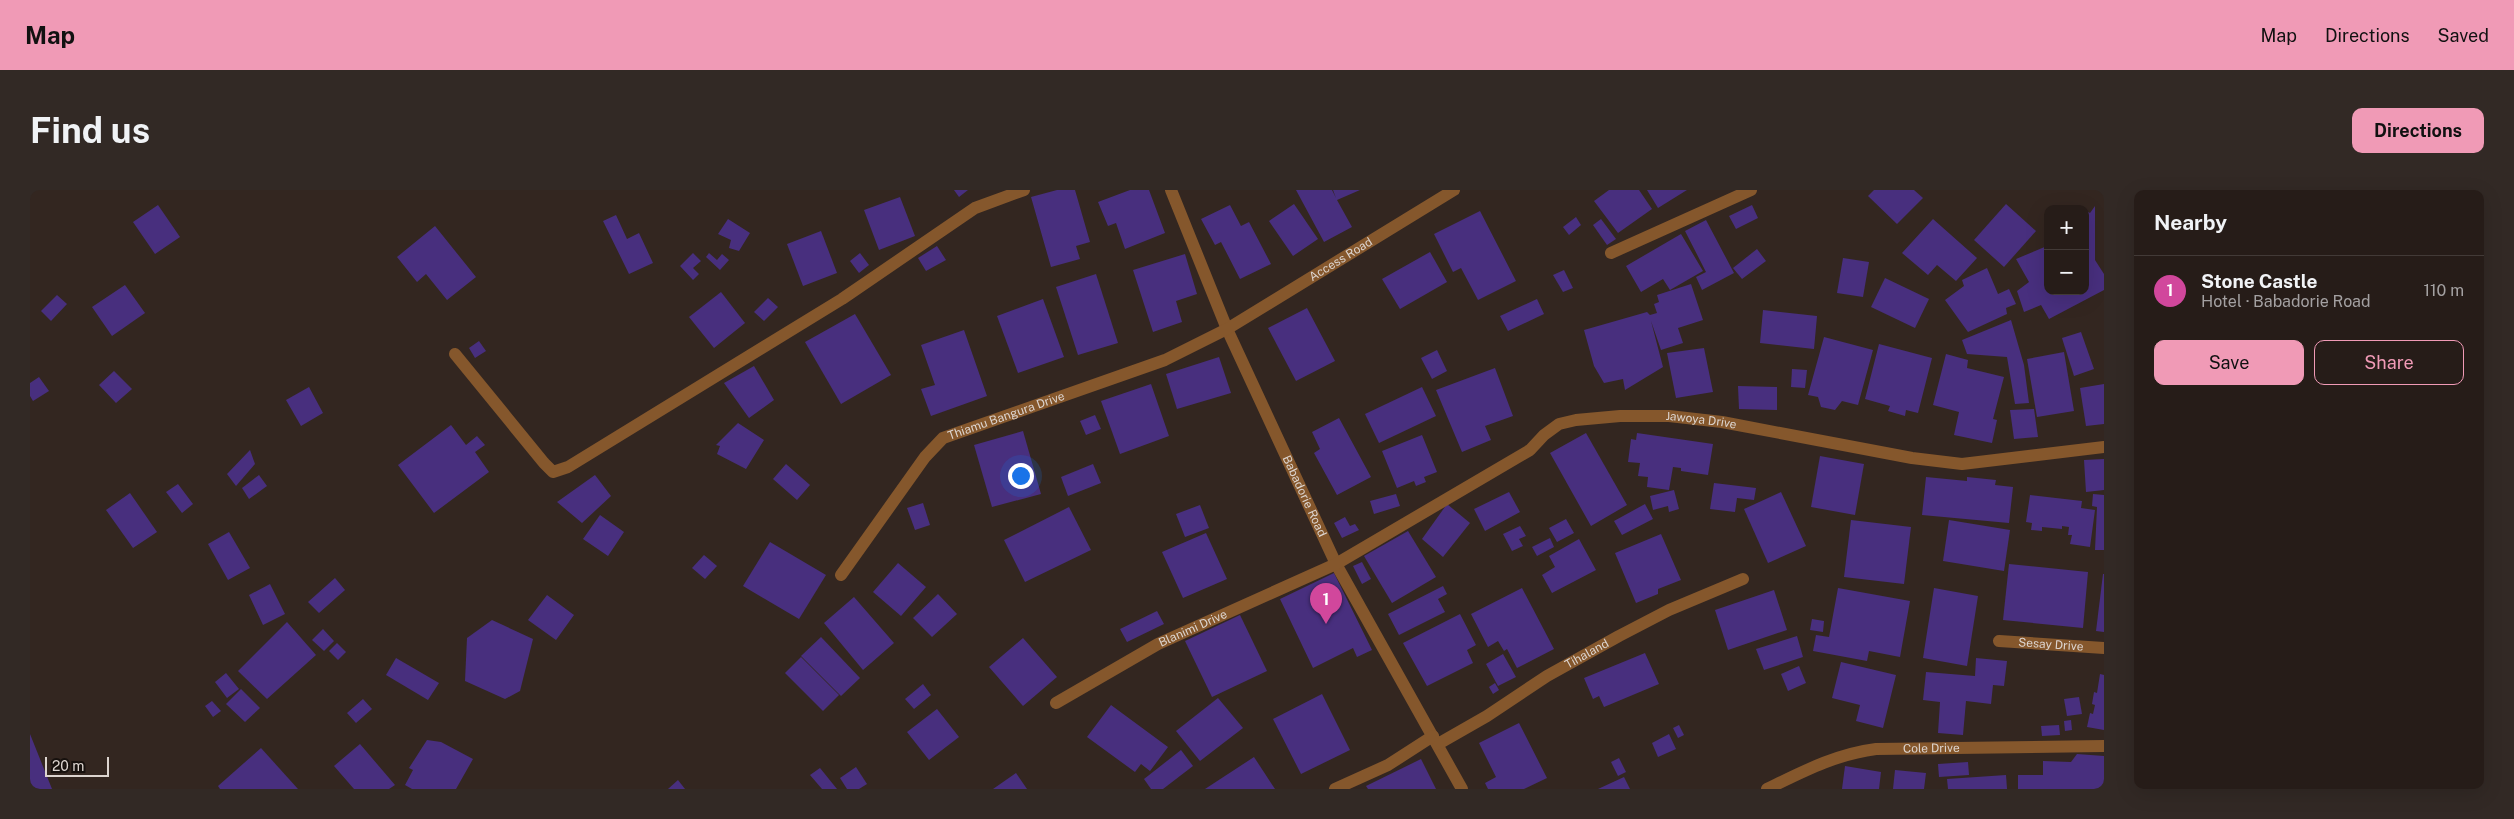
<!DOCTYPE html>
<meta charset="utf-8">
<style>
body{margin:0;font-family:"Public Sans",sans-serif;background:#322925;color:#f1f3f6}
.controls{position:absolute;right:15px;top:15px;display:grid;overflow:hidden;border-radius:10px;box-shadow:0 5px 20px #0002}
.controls button{width:45px;height:45px;display:grid;place-items:center;padding:0;border:0;border-bottom:1px solid #423a37;background:#261c18;color:#f1f3f6;font:25px sans-serif}
.scale{position:absolute;left:15px;bottom:12px;width:64px;box-sizing:border-box;padding-left:5px;border:2px solid #dcd4cf;border-top:0;font-size:14px;line-height:18px;white-space:nowrap;color:#dcd4cf;-webkit-text-stroke:4px #17110e;paint-order:stroke}
.you{position:absolute;left:990px;top:285px;width:18px;height:18px;margin:-12px;border:4px solid #fff;border-radius:50%;background:#1a73e8;box-shadow:0 0 0 8px #1a73e833}
.badge{display:grid;place-items:center;width:32px;height:32px;border-radius:50%;background:#f09ab6;color:#fff;font-size:16px;font-weight:700}
.pin{position:absolute;translate:-50% -41px;filter:drop-shadow(0 1px 2px #0008)}
.pin::after{content:'';position:absolute;top:26px;width:18px;height:15px;background:inherit;clip-path:polygon(0 0,100% 0,50% 100%)}
.list{margin:0;padding:0;list-style:none}
h2{display:flex;justify-content:space-between;align-items:center;height:65px;margin:0;padding:0 20px;font-size:21px}
h2 small{font-size:16px;font-weight:400;color:#a4a1a2}
.list li{display:grid;grid-template-columns:32px 1fr auto;gap:15px;align-items:center;box-sizing:border-box;height:70px;padding:0 20px;border-top:1px solid #423a37}
.list b{display:block;font-size:19px;white-space:nowrap}
.list p{margin:0;font-size:16px;white-space:nowrap;color:#a4a1a2}
.list em{font-size:16px;font-style:normal;color:#a4a1a2}
.actions{display:flex;gap:10px;padding:15px 20px}
.actions a{flex:1;padding:11px 0;border:1px solid #f09ab6;border-radius:10px;text-align:center;font-size:18px;color:#f09ab6}
.actions .main{background:#f09ab6;color:#111}
.map{position:relative;flex:none;width:2074px;height:599px;overflow:hidden;border-radius:10px}
header{display:flex;align-items:center;gap:30px;box-sizing:border-box;height:70px;padding:0 25px;background:#f09ab6;color:#111}
header strong{font-size:24px}
nav{display:flex;gap:28px;margin-inline-start:auto;font-size:18px}
.intro{display:flex;align-items:center;justify-content:space-between;box-sizing:border-box;height:120px;padding:0 30px}
h1{margin:0;font-size:35px}
.button{padding:12px 22px;border-radius:10px;background:#f09ab6;color:#111;font-size:18px;font-weight:700}
main{display:flex;gap:30px;padding:0 30px}
aside{flex:1;background:#261c18;border-radius:10px;box-shadow:0 5px 20px #0002}
.map>svg:first-child{display:block}
</style>
<header>
<strong>Map</strong>
<nav><a>Map</a><a>Directions</a><a>Saved</a></nav>
</header>
<div class="intro"><h1>Find us</h1><a class="button">Directions</a></div>
<main>
<div class="map">
<svg width="2074" height="599" viewBox="0 0 2074 599">
<rect width="100%" height="100%" fill="#332620"/>
<!-- building -->
<g fill="#482f7e">
<polygon points="924,0 938,0 929,7"/>
<polygon points="1027,0 1045,0 1060,52 1046,56 1050,69 1021,77 1001,7"/>
<polygon points="1100,0 1119,0 1135,43 1095,59 1086,33 1078,36 1068,12"/>
<polygon points="1266,0 1302,0 1306,8 1303,0 1330,0 1307,10 1322,37 1294,52"/>
<polygon points="1579,0 1609,0 1622,19 1588,43 1564,11"/>
<polygon points="1617,0 1657,0 1628,18"/>
<polygon points="1844,0 1884,0 1893,8 1867,34 1838,6"/>
<polygon points="870,7 885,46 849,60 834,20"/>
<polygon points="1264,14 1288,49 1263,66 1239,31"/>
<polygon points="1976,14 2006,41 1974,77 1944,50"/>
<polygon points="128,15 150,47 125,64 103,32"/>
<polygon points="1200,15 1211,36 1219,32 1241,74 1210,89 1191,52 1185,55 1171,29"/>
<polygon points="1722,15 1728,28 1706,39 1699,26"/>
<polygon points="2065,16 2065,70 2074,84 2074,100 2019,129 2011,115 1994,122 1987,101 1999,92 1986,69 2017,56 2018,101 2055,101 2055,20 2060,23"/>
<polygon points="1450,21 1486,91 1448,110 1431,78 1423,82 1404,44"/>
<polygon points="586,25 597,49 609,43 623,73 599,84 573,31"/>
<polygon points="1546,27 1551,35 1539,45 1533,37"/>
<polygon points="698,29 720,43 709,61 699,58 701,50 688,44"/>
<polygon points="1571,29 1586,49 1577,55 1563,35"/>
<polygon points="1903,29 1947,68 1926,91 1907,75 1898,85 1872,63"/>
<polygon points="1676,30 1704,83 1672,100 1666,87 1676,82 1655,41"/>
<polygon points="405,36 446,87 417,110 396,84 387,92 367,67"/>
<polygon points="791,41 807,83 773,96 757,54"/>
<polygon points="1651,44 1673,81 1640,100 1633,89 1611,102 1596,76"/>
<polygon points="907,56 916,70 896,81 888,68"/>
<polygon points="1727,59 1736,71 1712,89 1703,78"/>
<polygon points="1400,62 1417,92 1370,119 1352,89"/>
<polygon points="663,63 671,71 663,78 669,84 663,90 650,76"/>
<polygon points="679,63 687,70 692,64 699,70 690,80 676,67"/>
<polygon points="830,63 839,75 829,83 820,71"/>
<polygon points="1155,64 1167,104 1146,111 1152,132 1123,142 1103,80"/>
<polygon points="1813,68 1839,72 1833,107 1807,103"/>
<polygon points="1957,78 1968,104 1979,99 1986,114 1976,118 1977,124 1938,142 1915,110 1934,96 1932,90"/>
<polygon points="1534,80 1543,98 1533,102 1523,85"/>
<polygon points="1066,84 1088,153 1048,165 1026,97"/>
<polygon points="1855,88 1899,109 1885,138 1841,117"/>
<polygon points="1661,94 1673,130 1648,138 1653,153 1631,160 1621,131 1633,177 1595,200 1593,189 1574,193 1564,176 1554,140 1617,122 1620,125 1627,123 1624,114 1629,112 1627,105"/>
<polygon points="95,95 115,123 82,146 62,117"/>
<polygon points="691,102 715,133 684,158 659,127"/>
<polygon points="27,105 37,114 21,131 11,121"/>
<polygon points="738,108 748,117 734,131 724,122"/>
<polygon points="1013,109 1034,167 988,183 967,126"/>
<polygon points="1507,109 1514,124 1478,141 1470,126"/>
<polygon points="1277,118 1305,171 1266,191 1238,138"/>
<polygon points="1733,120 1787,126 1784,159 1730,153"/>
<polygon points="825,124 861,185 811,214 775,152"/>
<polygon points="1981,130 1994,175 1999,213 1985,214 1977,167 1937,164 1932,150"/>
<polygon points="934,140 957,206 901,226 891,199 905,195 891,155"/>
<polygon points="2051,142 2064,179 2044,186 2032,148"/>
<polygon points="1794,147 1843,160 1828,215 1812,211 1805,220 1791,217 1788,207 1778,205"/>
<polygon points="449,151 456,161 445,168 439,158"/>
<polygon points="1849,154 1902,168 1888,223 1876,220 1875,226 1858,221 1860,216 1835,209"/>
<polygon points="1674,158 1683,202 1646,208 1637,163"/>
<polygon points="1407,160 1417,181 1402,189 1391,168"/>
<polygon points="2034,162 2044,221 2007,227 1997,169"/>
<polygon points="1916,164 1938,170 1937,178 1974,187 1963,229 1967,230 1962,253 1924,245 1929,222 1903,215"/>
<polygon points="1189,167 1201,203 1147,219 1136,184"/>
<polygon points="724,176 744,210 719,228 694,193"/>
<polygon points="1465,178 1483,226 1455,236 1461,250 1432,262 1406,200"/>
<polygon points="1762,179 1777,180 1775,198 1761,197"/>
<polygon points="84,181 102,199 86,213 69,195"/>
<polygon points="9,187 19,201 3,211 0,206 0,193"/>
<polygon points="1121,194 1139,246 1090,264 1071,211"/>
<polygon points="2074,194 2074,234 2056,236 2050,198"/>
<polygon points="1708,196 1747,197 1747,220 1709,219"/>
<polygon points="279,197 293,223 271,236 256,210"/>
<polygon points="1392,197 1406,226 1349,253 1335,224"/>
<polygon points="2004,219 2008,247 1984,249 1980,220"/>
<polygon points="1065,225 1071,239 1056,245 1050,231"/>
<polygon points="1309,228 1341,287 1307,305 1284,263 1290,259 1282,242"/>
<polygon points="708,233 734,250 716,279 687,264 690,256 686,255"/>
<polygon points="421,235 436,255 447,246 455,255 445,262 459,282 404,323 368,275"/>
<polygon points="993,241 1011,304 962,317 944,255"/>
<polygon points="1556,243 1597,315 1561,336 1520,263"/>
<polygon points="1607,243 1683,254 1678,285 1651,281 1651,278 1643,277 1639,300 1617,297 1618,287 1608,286 1610,273 1598,272 1601,249 1606,250"/>
<polygon points="1392,245 1407,282 1394,287 1396,292 1386,296 1384,291 1367,298 1352,261"/>
<polygon points="220,260 225,274 206,296 197,284"/>
<polygon points="1790,266 1834,274 1825,325 1781,317"/>
<polygon points="2074,269 2074,300 2056,302 2054,270"/>
<polygon points="756,274 780,295 767,310 743,289"/>
<polygon points="1063,274 1071,293 1038,306 1031,287"/>
<polygon points="229,285 237,296 219,309 212,298"/>
<polygon points="565,285 581,306 552,333 527,312"/>
<polygon points="1896,287 1937,291 1937,287 1966,290 1965,295 1983,297 1979,333 1892,325"/>
<polygon points="1684,293 1726,298 1724,310 1707,308 1705,322 1680,319"/>
<polygon points="148,294 163,314 152,323 136,302"/>
<polygon points="1644,300 1649,319 1639,322 1638,316 1623,320 1620,306"/>
<polygon points="1479,302 1490,322 1455,341 1444,319"/>
<polygon points="1751,302 1776,356 1738,373 1714,319"/>
<polygon points="100,303 127,342 103,358 76,320"/>
<polygon points="1366,304 1370,316 1344,324 1340,311"/>
<polygon points="2063,304 2074,305 2074,360 2065,360 2067,317 2062,316"/>
<polygon points="2000,305 2052,311 2051,318 2065,320 2060,357 2040,354 2042,345 2038,345 2039,337 2032,336 2032,339 2012,337 2012,341 2001,340 2002,333 1996,332"/>
<polygon points="893,313 900,335 885,340 877,318"/>
<polygon points="1417,314 1440,333 1413,367 1392,349"/>
<polygon points="1615,314 1623,329 1592,345 1584,331"/>
<polygon points="1170,315 1179,338 1155,347 1146,324"/>
<polygon points="1039,317 1061,360 995,392 974,350"/>
<polygon points="570,325 594,342 578,366 553,349"/>
<polygon points="1315,327 1320,336 1325,334 1329,340 1312,348 1304,333"/>
<polygon points="1536,329 1544,343 1527,352 1519,338"/>
<polygon points="1821,330 1881,337 1874,394 1814,387"/>
<polygon points="1919,330 1980,340 1974,381 1913,371"/>
<polygon points="1490,336 1496,346 1489,349 1493,356 1482,361 1473,344"/>
<polygon points="1378,341 1406,387 1362,413 1334,366"/>
<polygon points="199,342 220,378 198,390 178,354"/>
<polygon points="1176,343 1197,389 1153,408 1132,362"/>
<polygon points="1631,344 1651,390 1628,399 1628,404 1606,413 1585,363"/>
<polygon points="1520,348 1524,357 1507,366 1502,357"/>
<polygon points="1549,349 1566,380 1522,403 1512,385 1525,377 1519,366"/>
<polygon points="740,352 796,385 769,429 713,396"/>
<polygon points="674,365 687,376 675,389 662,378"/>
<polygon points="1332,372 1341,389 1332,394 1323,376"/>
<polygon points="868,373 896,397 871,426 843,402"/>
<polygon points="1979,374 2058,382 2053,438 1973,430"/>
<polygon points="1304,383 1342,460 1327,467 1323,458 1283,478 1250,409"/>
<polygon points="2073,384 2074,384 2074,442 2066,441"/>
<polygon points="305,388 315,400 289,423 278,412"/>
<polygon points="240,394 255,424 233,435 219,405"/>
<polygon points="1413,396 1417,404 1408,409 1415,422 1369,445 1358,424"/>
<polygon points="1492,398 1524,459 1487,478 1477,459 1474,461 1468,451 1458,457 1441,424"/>
<polygon points="1808,398 1880,411 1870,467 1839,461 1837,471 1783,461 1786,445 1799,447"/>
<polygon points="1904,398 1948,406 1937,476 1893,468"/>
<polygon points="1744,400 1757,440 1698,460 1685,420"/>
<polygon points="908,404 927,424 902,447 883,428"/>
<polygon points="517,405 544,425 526,450 498,430"/>
<polygon points="824,407 864,453 833,480 794,433"/>
<polygon points="1127,421 1134,434 1097,452 1090,439"/>
<polygon points="1430,424 1446,455 1437,460 1443,473 1397,496 1373,453"/>
<polygon points="1210,425 1237,481 1182,507 1155,451"/>
<polygon points="1782,429 1794,431 1793,442 1780,440"/>
<polygon points="462,430 503,449 490,501 475,509 435,491 437,448"/>
<polygon points="257,432 286,465 237,509 208,481"/>
<polygon points="293,439 304,451 294,461 282,450"/>
<polygon points="1767,446 1773,467 1734,480 1726,459"/>
<polygon points="791,447 830,488 811,506 771,466"/>
<polygon points="993,448 1027,487 993,516 959,477"/>
<polygon points="307,453 316,462 308,470 299,461"/>
<polygon points="1615,463 1629,494 1574,517 1569,506 1563,509 1554,488"/>
<polygon points="1473,464 1486,487 1468,496 1456,474"/>
<polygon points="771,467 809,505 793,521 755,483"/>
<polygon points="366,468 409,493 398,510 356,485"/>
<polygon points="1946,468 1977,471 1974,496 1963,495 1961,514 1936,511 1933,545 1908,543 1910,512 1893,510 1896,482 1945,486"/>
<polygon points="1811,472 1866,485 1853,538 1826,531 1830,515 1802,508"/>
<polygon points="1769,476 1776,493 1758,501 1751,484"/>
<polygon points="196,483 209,499 197,508 185,492"/>
<polygon points="2070,484 2074,485 2074,540 2057,537 2060,523 2063,524 2065,515 2062,514 2064,502 2067,503"/>
<polygon points="1465,493 1469,500 1463,504 1459,497"/>
<polygon points="893,494 901,505 884,519 875,509"/>
<polygon points="211,499 230,518 215,532 196,514"/>
<polygon points="1292,504 1320,560 1271,584 1243,529"/>
<polygon points="2049,507 2052,524 2037,526 2034,509"/>
<polygon points="1188,508 1213,538 1170,571 1146,541"/>
<polygon points="333,509 342,519 326,533 317,523"/>
<polygon points="182,511 191,521 183,527 175,516"/>
<polygon points="1081,515 1138,557 1120,581 1111,574 1105,582 1057,547"/>
<polygon points="907,519 929,547 899,570 877,542"/>
<polygon points="2041,530 2042,540 2035,541 2034,531"/>
<polygon points="1489,533 1517,588 1494,599 1458,599 1455,593 1466,587 1449,553"/>
<polygon points="1649,535 1654,545 1648,548 1643,538"/>
<polygon points="2029,535 2030,545 2012,546 2011,536"/>
<polygon points="0,544 22,599 0,599"/>
<polygon points="1639,544 1646,559 1628,567 1622,553"/>
<polygon points="397,550 411,552 443,569 426,599 382,599 375,595 383,580 379,578"/>
<polygon points="330,554 365,595 359,599 324,599 304,576"/>
<polygon points="231,558 268,599 190,599 188,596"/>
<polygon points="1151,560 1163,576 1133,599 1121,599 1114,589"/>
<polygon points="2047,564 2074,566 2074,599 1988,599 1988,585 2013,585 2013,571 2041,572"/>
<polygon points="1224,567 1245,599 1175,599"/>
<polygon points="1589,568 1596,582 1588,586 1581,572"/>
<polygon points="1391,569 1406,599 1338,599 1336,596"/>
<polygon points="1938,572 1939,585 1909,587 1908,574"/>
<polygon points="1815,576 1851,582 1849,599 1812,599"/>
<polygon points="826,577 837,594 829,599 817,599 810,588"/>
<polygon points="790,578 807,599 792,599 780,585"/>
<polygon points="1865,580 1896,583 1894,599 1863,599"/>
<polygon points="986,583 997,599 963,599"/>
<polygon points="1976,585 1977,599 1918,599 1917,589"/>
<polygon points="1594,587 1600,599 1568,599"/>
<polygon points="648,590 655,599 638,599"/>
</g>
<g fill="none" stroke-linecap="round" stroke-linejoin="round">
<!-- minor -->
<g stroke="#85572c" stroke-width="12">
<path id="s1" d="M 1141,0 L 1197,139 L 1306,374 L 1432,599"/>
<polyline points="1581,63 1721,0"/>
<polyline points="425,164 514,273 523,282 538,277 812,109 945,18 994,0"/>
<path id="s2" d="M 811,385 L 895,267 L 913,248 L 1135,170 L 1197,139 L 1424,0"/>
<path id="s3" d="M 1969,451 L 2074,458"/>
<path id="s4" d="M 1026,513 L 1128,454 L 1306,374 L 1500,260 L 1514,245 L 1529,234 L 1546,230 L 1590,226 L 1639,226 L 1692,232 L 1882,268 L 1932,274 L 2074,257"/>
<path id="s5" d="M 1408,554 L 1457,526 L 1517,486 L 1589,446 L 1639,420 L 1713,389"/>
<polyline points="1305,599 1358,575 1403,546"/>
<path id="s6" d="M 1737,599 C 1772,582 1806,564 1846,559 L 2074,556"/>
</g>
</g>
<g text-anchor="middle" stroke-width="4" stroke-linejoin="round" paint-order="stroke">
<!-- street labels -->
<g font-size="12" fill="#dcd4cf" stroke="#17110e">
<text dy="4" stroke="none"><textPath href="#s2" startOffset="609">Access Road</textPath></text>
<text dy="4" stroke="none"><textPath href="#s2" startOffset="238">Thiamu Bangura Drive</textPath></text>
<text dy="4" stroke="none"><textPath href="#s4" startOffset="720">Jawoya Drive</textPath></text>
<text dy="4" stroke="none"><textPath href="#s1" startOffset="334">Babadorie Road</textPath></text>
<text dy="4" stroke="none"><textPath href="#s4" startOffset="156">Blanimi Drive</textPath></text>
<text dy="4" stroke="none"><textPath href="#s3" startOffset="52">Sesay Drive</textPath></text>
<text dy="4" stroke="none"><textPath href="#s5" startOffset="174">Tihaland</textPath></text>
<text dy="4" stroke="none"><textPath href="#s6" startOffset="172">Cole Drive</textPath></text>
</g>
</g>
</svg>
<div class="controls">
<button>+</button>
<button>−</button>
</div>
<div class="scale">20 m</div>
<div class="you"></div>
<div class="pin badge" style="left:1296px;top:434px;background:#d1479c">1</div>
</div>
<aside>
<h2>Nearby<small></small></h2>
<ul class="list">
<li><span class="badge" style="background:#d1479c">1</span><div><b>Stone Castle</b><p>Hotel · Babadorie Road</p></div><em>110 m</em></li>
</ul>
<div class="actions"><a class="main">Save</a><a>Share</a></div>
</aside>
</main>
